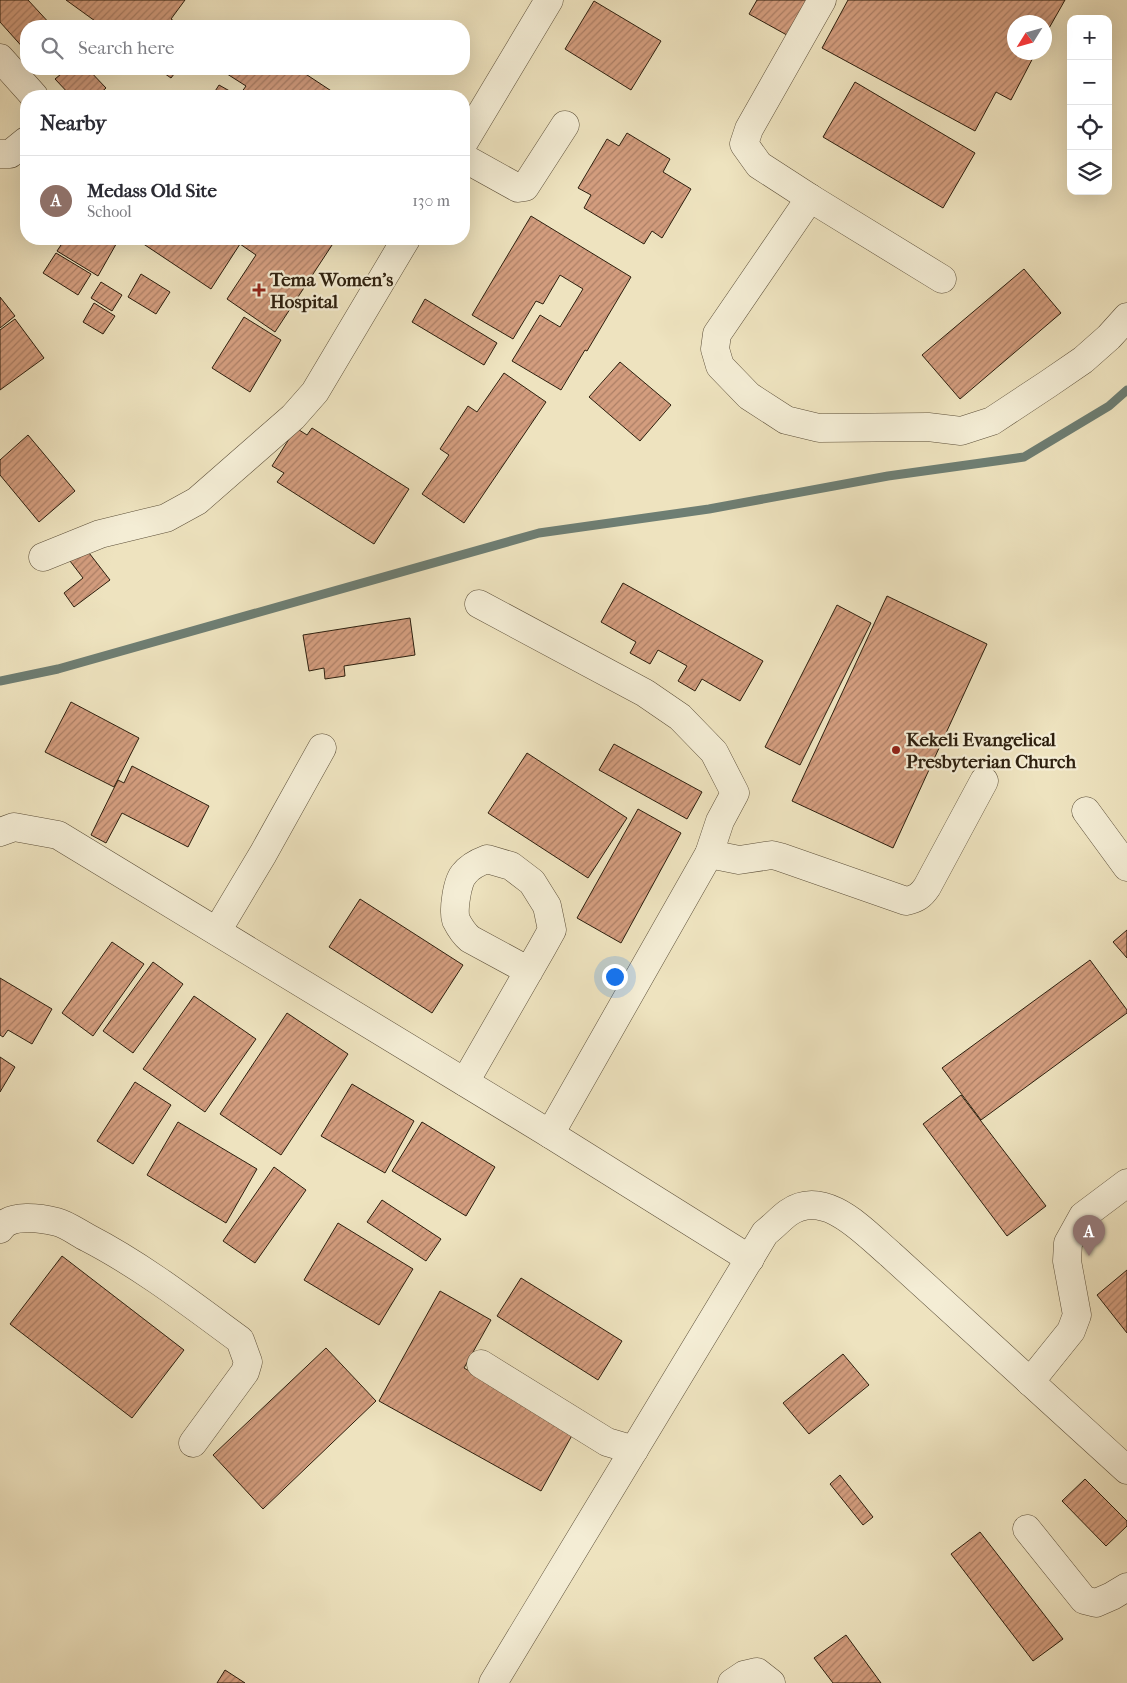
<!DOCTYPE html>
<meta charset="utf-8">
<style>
body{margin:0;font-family:"IM FELL French Canon",serif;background:#f2f2f3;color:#2b2b33}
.controls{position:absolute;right:15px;top:15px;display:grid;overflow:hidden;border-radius:10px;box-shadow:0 5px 20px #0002}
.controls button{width:45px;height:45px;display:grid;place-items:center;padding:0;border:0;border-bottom:1px solid #e1e1e2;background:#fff;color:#2b2b33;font:25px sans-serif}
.compass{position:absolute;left:1007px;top:15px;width:45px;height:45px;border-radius:50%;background:#fff;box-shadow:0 5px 20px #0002;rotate:233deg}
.you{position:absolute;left:614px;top:976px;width:18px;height:18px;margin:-12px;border:4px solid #fff;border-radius:50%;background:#1a73e8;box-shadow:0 0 0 8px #1a73e833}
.badge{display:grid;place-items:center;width:32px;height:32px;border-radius:50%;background:#8f2418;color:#fff;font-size:16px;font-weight:700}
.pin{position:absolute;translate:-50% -41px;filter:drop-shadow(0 1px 2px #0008)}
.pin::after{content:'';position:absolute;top:26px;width:18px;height:15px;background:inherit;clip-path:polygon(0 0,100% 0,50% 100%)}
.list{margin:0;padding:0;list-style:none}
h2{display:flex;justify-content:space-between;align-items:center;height:65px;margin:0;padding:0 20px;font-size:21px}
h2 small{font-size:16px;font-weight:400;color:#7c7c81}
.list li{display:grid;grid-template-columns:32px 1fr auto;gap:15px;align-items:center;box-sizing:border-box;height:90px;padding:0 20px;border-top:1px solid #e1e1e2}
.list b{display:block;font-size:19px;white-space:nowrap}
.list p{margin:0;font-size:16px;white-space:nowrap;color:#7c7c81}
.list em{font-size:16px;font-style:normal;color:#7c7c81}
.icon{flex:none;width:28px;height:28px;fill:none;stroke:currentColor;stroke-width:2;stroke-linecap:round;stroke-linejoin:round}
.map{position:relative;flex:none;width:1127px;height:1683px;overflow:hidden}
.search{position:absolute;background:#fff;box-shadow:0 5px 20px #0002;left:20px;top:20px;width:450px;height:55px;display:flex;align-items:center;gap:12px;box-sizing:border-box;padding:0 18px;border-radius:20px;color:#7c7c81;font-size:19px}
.panel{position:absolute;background:#fff;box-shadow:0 5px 20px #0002;left:20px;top:90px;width:450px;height:155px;border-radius:20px}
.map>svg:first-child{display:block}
</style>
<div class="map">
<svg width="1127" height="1683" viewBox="0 0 1127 1683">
<defs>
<pattern id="building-hatch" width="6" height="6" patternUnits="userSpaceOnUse" patternTransform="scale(1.25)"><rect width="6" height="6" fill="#d39d7e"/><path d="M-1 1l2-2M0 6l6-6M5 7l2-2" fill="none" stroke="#ac7f66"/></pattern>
</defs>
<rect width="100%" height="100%" fill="#eee3bf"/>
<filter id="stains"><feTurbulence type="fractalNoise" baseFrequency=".004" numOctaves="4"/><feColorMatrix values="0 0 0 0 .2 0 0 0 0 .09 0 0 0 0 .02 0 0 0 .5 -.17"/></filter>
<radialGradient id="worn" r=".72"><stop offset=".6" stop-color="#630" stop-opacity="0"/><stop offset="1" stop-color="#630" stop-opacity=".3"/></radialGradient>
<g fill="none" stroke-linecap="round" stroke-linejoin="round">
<!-- stream -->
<polyline stroke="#6e7e73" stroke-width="9" points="0,681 58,669 539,533 709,509 888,476 1024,457 1109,406 1127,390"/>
</g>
<!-- building -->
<g fill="url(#building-hatch)" stroke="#2d1f0e">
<polygon points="0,0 28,0 52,26 26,26 26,51 0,22"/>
<polygon points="66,0 185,0 171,19 181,26 102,26"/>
<polygon points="757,0 816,0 794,39 749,14"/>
<polygon points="848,0 1065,0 1044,37 1044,22 1014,22 1014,52 1036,52 1011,100 996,92 975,131 822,48"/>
<polygon points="594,1 661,41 631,90 565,49"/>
<polygon points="67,69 88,69 106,88 97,96 71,96 55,79"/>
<polygon points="158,69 178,69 171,78"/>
<polygon points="226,69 298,69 339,96 239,96 246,86 224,72"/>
<polygon points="855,82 975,153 943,208 823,137"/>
<polygon points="219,85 235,94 234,96 212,96"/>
<polygon points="627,133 670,159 663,172 691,189 662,238 652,231 644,244 584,208 591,195 578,188 607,139 619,146"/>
<polygon points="531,216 631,277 587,351 585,350 561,390 512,361 540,315 560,327 583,289 560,275 543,304 536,301 513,339 472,315"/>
<polygon points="65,239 119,239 98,276 57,251"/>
<polygon points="136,239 336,239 275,332 227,299 256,255 240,244 211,289"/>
<polygon points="56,253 91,274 78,295 43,273"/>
<polygon points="1024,269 1061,313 960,399 922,355"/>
<polygon points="141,274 170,292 156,314 128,297"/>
<polygon points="101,282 122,295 112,311 91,298"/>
<polygon points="0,297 15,316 0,328"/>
<polygon points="425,299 497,343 484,365 412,322"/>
<polygon points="94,303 115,316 103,334 83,322"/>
<polygon points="244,317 281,340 250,392 212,368"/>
<polygon points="15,319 44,358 0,390 0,330"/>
<polygon points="620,362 671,405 640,441 589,397"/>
<polygon points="504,373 546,402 464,523 422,494 449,455 440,449 468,406 477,412"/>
<polygon points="296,428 307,435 312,428 409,489 374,544 277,482 284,473 272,466"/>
<polygon points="28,435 75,491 39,522 0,475 0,460"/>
<polygon points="86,549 110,580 74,607 64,593 83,578 70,561"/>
<polygon points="623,583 763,661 740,701 702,679 695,691 678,681 687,666 658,650 650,664 630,653 636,642 601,622"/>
<polygon points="887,596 987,644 893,848 792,801"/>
<polygon points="837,605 871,623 800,765 765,747"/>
<polygon points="410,618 415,655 344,666 345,676 325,679 324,668 309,671 303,635"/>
<polygon points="71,702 139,738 114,787 45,752"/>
<polygon points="614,744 702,792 687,819 599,770"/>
<polygon points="527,753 627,818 588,878 488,813"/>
<polygon points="132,766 209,806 188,847 122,813 106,843 91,835 118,780 124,783"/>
<polygon points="638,809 681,833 621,943 577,918"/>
<polygon points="360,899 463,965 432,1013 329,947"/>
<polygon points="1127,930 1127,958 1113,942"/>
<polygon points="112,942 144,964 93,1036 62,1013"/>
<polygon points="1090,960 1127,1010 1127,1013 981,1120 942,1068"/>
<polygon points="153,962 183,984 133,1053 103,1031"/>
<polygon points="0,978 52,1009 32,1044 8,1030 3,1037 0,1035"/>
<polygon points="194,996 256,1039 205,1112 143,1069"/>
<polygon points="287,1013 348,1054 281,1155 220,1114"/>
<polygon points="0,1057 15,1067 0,1092"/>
<polygon points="135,1082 171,1105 133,1164 97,1141"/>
<polygon points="352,1084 414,1121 385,1173 321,1136"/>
<polygon points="961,1095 1046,1206 1007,1236 923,1124"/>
<polygon points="178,1122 257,1169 226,1223 147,1175"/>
<polygon points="422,1122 495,1167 466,1216 392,1171"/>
<polygon points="274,1167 306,1190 255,1263 223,1241"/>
<polygon points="382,1200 441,1239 426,1261 367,1222"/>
<polygon points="338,1223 413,1269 379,1325 304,1280"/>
<polygon points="62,1256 184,1350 132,1418 10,1324"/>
<polygon points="1127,1270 1127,1333 1097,1295"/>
<polygon points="521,1278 622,1341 598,1380 497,1316"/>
<polygon points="440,1291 491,1320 464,1368 575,1430 541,1491 379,1401"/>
<polygon points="326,1348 376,1401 263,1509 213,1455"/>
<polygon points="843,1354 869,1385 809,1434 783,1403"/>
<polygon points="840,1475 873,1517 863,1525 830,1484"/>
<polygon points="1085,1479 1127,1521 1127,1526 1106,1546 1062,1501"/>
<polygon points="980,1532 1063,1639 1033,1661 951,1554"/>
<polygon points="846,1635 881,1683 833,1683 814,1658"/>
<polygon points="225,1670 245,1683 217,1683"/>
</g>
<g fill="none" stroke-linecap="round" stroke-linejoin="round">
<!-- minor casing -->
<g stroke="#5d503a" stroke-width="29">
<g id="minor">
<polyline points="0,58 34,96"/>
<polyline points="464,142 549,0"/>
<polyline points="0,154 10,154 26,141"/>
<polyline points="464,158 518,188 525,187 565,125"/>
<polyline points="810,198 759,165 744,144 749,129 822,0"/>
<polyline points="942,279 810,198 717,334 715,349 720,366 749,396 786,420 819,428 928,427 961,431 992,421 1048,384 1083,360 1109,337 1127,317"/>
<polyline points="43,557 100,534 166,518 197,501 293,417 315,392 406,239"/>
<polyline points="479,604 645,693 680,717 714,752 735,793 720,821 709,854 550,1134"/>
<polyline points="1086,811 1127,867"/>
<polyline points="0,832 14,827 58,835 550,1134 750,1259"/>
<path d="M 709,854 L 739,860 L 772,855 L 780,857 L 906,901 C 916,899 921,896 927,887 L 984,781"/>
<polyline points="217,931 263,854 322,748"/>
<path d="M 465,1082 L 542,948 L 552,930 L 547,906 L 532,882 L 511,866 L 487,859 C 479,862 469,867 464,874 C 457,881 453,911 456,920 C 460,928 464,934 470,939 L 529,971"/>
<path d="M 0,1229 C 10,1213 41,1218 57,1222 C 68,1225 78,1233 88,1238 C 142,1266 191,1304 240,1340 L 248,1362 L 245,1372 L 193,1443"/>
<polyline points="481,1364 607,1442 634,1450"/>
<polyline points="1030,1382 1071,1331 1077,1315 1067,1261 1068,1243 1083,1216 1127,1183"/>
<polyline points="1027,1529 1084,1600 1096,1603 1112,1596 1127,1587"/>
<path d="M 493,1683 L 765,1233 C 773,1227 780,1219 788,1213 C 825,1187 864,1232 890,1254 L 1127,1470"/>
<polyline points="732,1683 744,1675 757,1672 771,1683"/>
</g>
</g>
<!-- minor -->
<use href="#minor" stroke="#f4edd5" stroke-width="28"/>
</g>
<!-- markers -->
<g fill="#8f2418" stroke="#f4edd5" stroke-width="2">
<path d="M256.5 282.5h5v5h5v5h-5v5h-5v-5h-5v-5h5z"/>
<circle cx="896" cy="750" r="5"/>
</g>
<g text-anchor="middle" stroke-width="4.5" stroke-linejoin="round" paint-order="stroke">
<!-- poi labels -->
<g font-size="19" font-weight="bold" fill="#2d1f0e" stroke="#f4edd5" text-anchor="start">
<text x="270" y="286">Tema Women's<tspan x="270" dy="22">Hospital</tspan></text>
<text x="906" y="746">Kekeli Evangelical<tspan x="906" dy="22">Presbyterian Church</tspan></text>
</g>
</g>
<rect width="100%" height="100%" filter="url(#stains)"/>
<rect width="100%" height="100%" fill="url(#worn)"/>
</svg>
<div class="controls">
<button>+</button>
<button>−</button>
<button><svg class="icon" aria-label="locate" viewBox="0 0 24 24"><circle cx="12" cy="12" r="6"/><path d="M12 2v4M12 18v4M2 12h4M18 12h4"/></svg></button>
<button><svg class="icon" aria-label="layers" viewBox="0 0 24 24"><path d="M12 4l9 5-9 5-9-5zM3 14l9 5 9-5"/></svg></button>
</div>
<svg class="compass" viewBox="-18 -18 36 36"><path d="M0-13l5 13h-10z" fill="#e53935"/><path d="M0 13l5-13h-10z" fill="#7c7c81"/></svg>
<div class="you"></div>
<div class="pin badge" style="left:1089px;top:1256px;background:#8d6e63">A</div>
<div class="search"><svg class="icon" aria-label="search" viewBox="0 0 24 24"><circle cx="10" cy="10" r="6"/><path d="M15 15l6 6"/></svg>Search here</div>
<section class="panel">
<h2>Nearby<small></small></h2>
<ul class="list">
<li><span class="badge" style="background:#8d6e63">A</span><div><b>Medass Old Site</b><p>School</p></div><em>130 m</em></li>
</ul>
</section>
</div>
